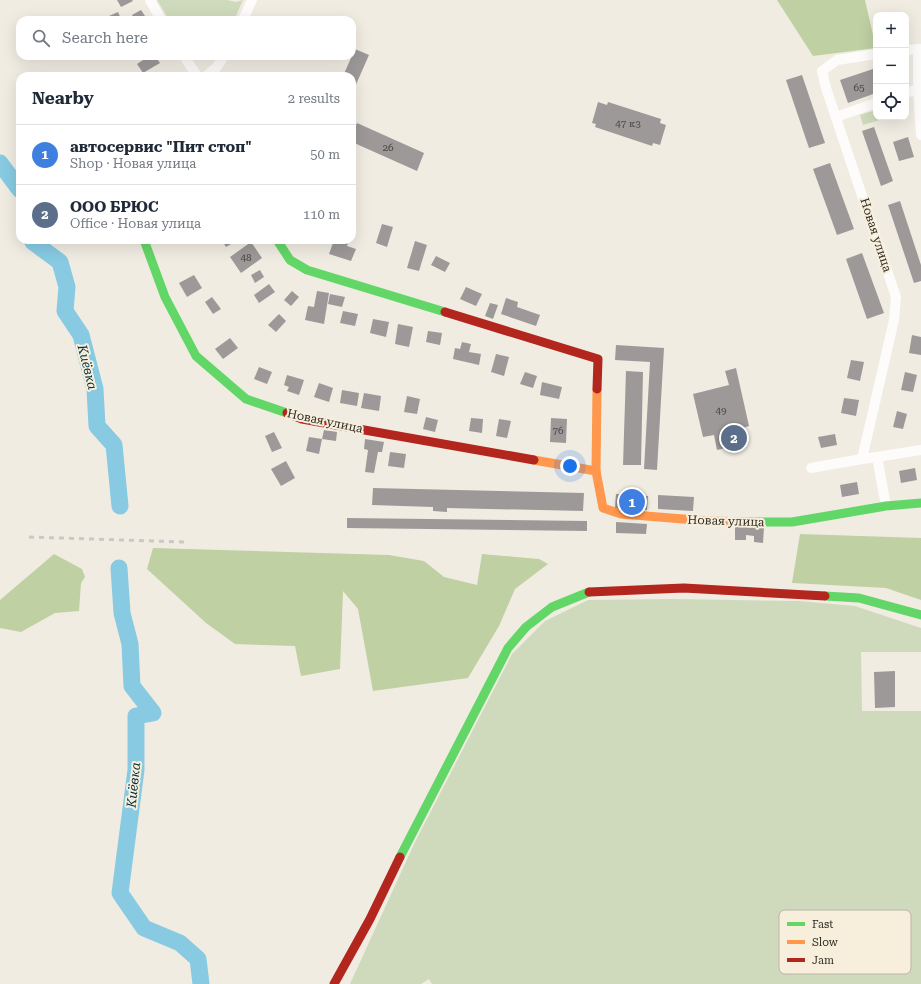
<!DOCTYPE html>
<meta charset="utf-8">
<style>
body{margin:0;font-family:"Roboto Serif",serif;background:#f6f6f7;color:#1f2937}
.controls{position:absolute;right:12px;top:12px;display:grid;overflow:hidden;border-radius:8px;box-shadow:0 4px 16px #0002}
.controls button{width:36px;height:36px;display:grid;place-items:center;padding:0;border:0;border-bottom:1px solid #e0e1e3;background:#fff;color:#1f2937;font:20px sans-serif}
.you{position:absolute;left:570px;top:466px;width:14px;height:14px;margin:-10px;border:3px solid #fff;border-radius:50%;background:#1a73e8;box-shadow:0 0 0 6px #1a73e833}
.badge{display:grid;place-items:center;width:26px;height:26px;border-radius:50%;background:#736f67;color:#fff;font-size:13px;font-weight:700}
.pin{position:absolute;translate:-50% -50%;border:2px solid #fff;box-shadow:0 1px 4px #0006}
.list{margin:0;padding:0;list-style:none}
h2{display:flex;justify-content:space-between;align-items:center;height:52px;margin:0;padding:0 16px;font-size:17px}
h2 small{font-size:13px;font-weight:400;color:#747a83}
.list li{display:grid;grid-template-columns:26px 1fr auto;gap:12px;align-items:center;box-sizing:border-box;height:60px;padding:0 16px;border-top:1px solid #e0e1e3}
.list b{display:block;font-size:15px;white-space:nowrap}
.list p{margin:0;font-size:13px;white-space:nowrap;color:#747a83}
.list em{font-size:13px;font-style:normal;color:#747a83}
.icon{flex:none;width:22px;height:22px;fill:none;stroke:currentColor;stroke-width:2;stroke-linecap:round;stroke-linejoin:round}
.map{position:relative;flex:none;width:921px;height:984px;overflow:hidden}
.search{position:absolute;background:#fff;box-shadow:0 4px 16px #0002;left:16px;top:16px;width:340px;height:44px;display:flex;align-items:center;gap:10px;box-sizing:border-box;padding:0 14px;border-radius:12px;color:#747a83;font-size:15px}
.panel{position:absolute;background:#fff;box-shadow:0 4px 16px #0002;left:16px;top:72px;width:340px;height:172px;border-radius:12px}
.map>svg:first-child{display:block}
</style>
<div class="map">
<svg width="921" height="984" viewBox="0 0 921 984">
<rect width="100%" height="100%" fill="#f1ece2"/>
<!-- green -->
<g fill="#cfdabc">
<polygon points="157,0 227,0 236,2 243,0 234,20 169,20"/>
<polygon points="876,110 876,117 879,117 880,120 863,125 860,115"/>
<polygon points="673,599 799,601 855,606 921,628 921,652 861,652 862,711 921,711 921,984 432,984 429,979 421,984 350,984 414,844 512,654 545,621 588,600"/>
</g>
<!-- forest -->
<g fill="#bfd0a3">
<polygon points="777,0 865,0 876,48 813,56"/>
<polygon points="800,534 921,538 921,600 886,588 792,583"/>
<polygon points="153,548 389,555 424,561 444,577 477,585 482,554 539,559 548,564 515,589 499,626 468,678 373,691 358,609 343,591 340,669 301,676 295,646 235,644 206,623 147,569"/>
<polygon points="54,554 82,569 85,577 81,583 79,611 55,613 21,632 0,628 0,600"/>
</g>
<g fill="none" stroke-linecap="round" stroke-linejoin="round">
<!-- river -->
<g stroke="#87cae2" stroke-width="17">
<polyline points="0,163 20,190"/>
<polyline points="32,240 33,242 60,262 67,287 65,311 81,335 95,389 97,426 114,445 120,506"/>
<polyline points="119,568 122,613 130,644 132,686 153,713 136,716 136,770 120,893 144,928 180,943 198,959 201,984"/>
</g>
</g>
<!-- building -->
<g fill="#9c9998">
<polygon points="117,0 132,0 133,1 121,7"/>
<polygon points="141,10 145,16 139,20 135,20 132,15"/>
<polygon points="118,12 121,19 111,20 109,16"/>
<polygon points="355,49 369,55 354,89 352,89 352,76 343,76"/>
<polygon points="149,56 155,56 160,63 143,73 137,64"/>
<polygon points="876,68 876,93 848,103 840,80"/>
<polygon points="802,75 825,143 809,148 786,80"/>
<polygon points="598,102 607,105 608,102 661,119 660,123 666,125 660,145 653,143 652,146 595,127 596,124 592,123"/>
<polygon points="357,123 424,153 417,171 352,142 352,135"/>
<polygon points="874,127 893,181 881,186 862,131"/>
<polygon points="908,137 914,157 899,161 893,142"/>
<polygon points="830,163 854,229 837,235 813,169"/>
<polygon points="900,201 921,265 921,281 914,283 888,205"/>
<polygon points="382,224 393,227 387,247 376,243"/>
<polygon points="226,240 238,240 226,247 223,242"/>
<polygon points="334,240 349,240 347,246 356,249 351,261 329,254"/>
<polygon points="415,241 427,245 419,271 407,268"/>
<polygon points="251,242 262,258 241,273 230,257"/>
<polygon points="862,253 884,313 867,319 846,259"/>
<polygon points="436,256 450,263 445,272 431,265"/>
<polygon points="260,270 264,277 255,283 251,275"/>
<polygon points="194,275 202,288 187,297 179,283"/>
<polygon points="269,284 275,292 259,303 254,295"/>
<polygon points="466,287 482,294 476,306 460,299"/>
<polygon points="292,291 299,297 291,306 284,300"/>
<polygon points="317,291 329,293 324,324 305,320 308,306 314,307"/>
<polygon points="330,294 345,297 342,307 328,304"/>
<polygon points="212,297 221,309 213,314 205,302"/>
<polygon points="506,298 518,302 517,307 540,315 536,326 501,314"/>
<polygon points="490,303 498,305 493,319 485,316"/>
<polygon points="343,311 358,314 355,326 340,323"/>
<polygon points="279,314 286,321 276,332 268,325"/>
<polygon points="373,319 389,322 386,337 370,333"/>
<polygon points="398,324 413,327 409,347 395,344"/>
<polygon points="428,331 442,333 440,345 426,342"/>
<polygon points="912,335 921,337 921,355 909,353"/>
<polygon points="230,338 238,348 223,359 215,349"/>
<polygon points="462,342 471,344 469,352 481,354 479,365 453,359 455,348 460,349"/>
<polygon points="616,345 664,348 657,470 644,469 650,362 615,360"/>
<polygon points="496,354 509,357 504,376 491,372"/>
<polygon points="851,360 864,362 860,381 847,378"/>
<polygon points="259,367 272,372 267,384 254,379"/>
<polygon points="736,368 749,426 740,429 743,444 717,450 714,435 703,437 693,394 729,385 725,371"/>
<polygon points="626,371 643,372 641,465 623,465"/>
<polygon points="525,372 537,376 533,388 520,384"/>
<polygon points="905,372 917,375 913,392 901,390"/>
<polygon points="287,375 304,380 299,395 287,391 289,387 284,385"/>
<polygon points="542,382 562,387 559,399 540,395"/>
<polygon points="319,383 333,388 329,402 314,397"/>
<polygon points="342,390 359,393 357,406 340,403"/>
<polygon points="364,393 381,396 379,411 361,408"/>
<polygon points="407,396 420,399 417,414 404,412"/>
<polygon points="844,398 859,400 856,416 841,413"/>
<polygon points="897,411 907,414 903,429 893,427"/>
<polygon points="426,417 438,420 435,432 423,429"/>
<polygon points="471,418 483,419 482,433 469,431"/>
<polygon points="551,418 567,419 566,443 550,442"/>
<polygon points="499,419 511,421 507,438 496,436"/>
<polygon points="324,430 337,432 336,441 322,439"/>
<polygon points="274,432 282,448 272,452 265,436"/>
<polygon points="835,434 837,445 821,448 818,437"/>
<polygon points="309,437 322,439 319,454 306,451"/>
<polygon points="365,439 384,442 382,452 378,452 374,473 365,472 368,450 364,449"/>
<polygon points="390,452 406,454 404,468 388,466"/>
<polygon points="286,461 295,478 281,486 271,469"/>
<polygon points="915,468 917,480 901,483 899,471"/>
<polygon points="857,482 859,494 842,497 840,485"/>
<polygon points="373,488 584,493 583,511 447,508 447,512 433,511 433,507 372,505"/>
<polygon points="616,494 648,496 647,510 615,508"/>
<polygon points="658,495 694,497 693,511 658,509"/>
<polygon points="347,518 587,521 587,531 347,528"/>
<polygon points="616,522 647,524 646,534 616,533"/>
<polygon points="735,526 764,527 763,543 754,542 754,536 746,535 746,540 735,540"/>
<polygon points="895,671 895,707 875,708 874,672"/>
</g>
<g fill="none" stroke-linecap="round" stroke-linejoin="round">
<!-- street -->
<g stroke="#fdfcfb" stroke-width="10">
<polyline points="150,0 161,20"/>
<polyline points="243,20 252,0"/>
<polyline points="918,49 918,89 921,135"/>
<polyline points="906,50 921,49"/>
<polyline points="184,56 197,76"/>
<polyline points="206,76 216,68 224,56"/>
<polyline points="906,93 918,89"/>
<polyline points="836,117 876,103"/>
<polyline points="877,457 921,450"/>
<polyline points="862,459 894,320 896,297 826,88 822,71 837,60 876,54"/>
<polyline points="811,468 862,459 877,457 886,506"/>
</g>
<!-- fast -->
<g stroke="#63d668" stroke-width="9">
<polyline points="144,240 165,297 196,356 246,399 287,413"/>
<polyline points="277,240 290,260 307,270 445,312"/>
<polyline points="751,522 792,522 886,506 921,503"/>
<polyline points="825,596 859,598 921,615"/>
<polyline points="400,857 508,648 526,627 552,607 589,592"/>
</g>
<!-- slow -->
<g stroke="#ff974d" stroke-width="9">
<polyline points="597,389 596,471 603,508 621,514 708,521 751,522"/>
<polyline points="534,460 596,471"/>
</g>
<!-- jam -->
<g stroke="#b3261e" stroke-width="9">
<polyline points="445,312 598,359 597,389"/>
<polyline points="287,413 302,419 534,460"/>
<polyline points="589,592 684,588 825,596"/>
<polyline points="334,984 370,919 400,857"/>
</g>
<!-- rail -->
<polyline stroke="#cac8c6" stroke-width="3" stroke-dasharray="5 5" stroke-linecap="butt" points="29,537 185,542"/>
</g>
<g text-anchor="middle" stroke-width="4" stroke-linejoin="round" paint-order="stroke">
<!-- number labels -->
<g font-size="10" fill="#4a4742">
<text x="859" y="91">65</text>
<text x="628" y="127">47 к3</text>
<text x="388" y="151">26</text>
<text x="246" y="261">48</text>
<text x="721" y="414">49</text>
<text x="558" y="434">76</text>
</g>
<!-- street labels -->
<g font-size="12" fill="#2f2c25" stroke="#f7efdc">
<text transform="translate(876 235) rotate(72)" y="4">Новая улица</text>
<text transform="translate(325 421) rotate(12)" y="4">Новая улица</text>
<text transform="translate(726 521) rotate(2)" y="4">Новая улица</text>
</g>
<!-- water labels -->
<g font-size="13" font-style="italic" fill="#002e3e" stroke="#f7efdc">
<text transform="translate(88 367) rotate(76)" y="5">Киёвка</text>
<text transform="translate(133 785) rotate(-84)" y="5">Киёвка</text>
</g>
</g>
<!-- legend -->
<rect x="779" y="910" width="132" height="64" rx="6" fill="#f7efdc" stroke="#bbb4a5" stroke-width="1"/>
<rect x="787" y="922" width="18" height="4" fill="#63d668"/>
<rect x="787" y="940" width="18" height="4" fill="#ff974d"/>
<rect x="787" y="958" width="18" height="4" fill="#b3261e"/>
<g font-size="11" fill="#2f2c25">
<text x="812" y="928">Fast</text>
<text x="812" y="946">Slow</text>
<text x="812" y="964">Jam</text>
</g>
</svg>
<div class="controls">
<button>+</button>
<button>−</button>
<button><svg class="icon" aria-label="locate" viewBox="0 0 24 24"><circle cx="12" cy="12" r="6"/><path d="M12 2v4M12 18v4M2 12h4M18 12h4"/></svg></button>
</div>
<div class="you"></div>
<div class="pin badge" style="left:632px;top:502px;background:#3f7fe0">1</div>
<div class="pin badge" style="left:734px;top:438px;background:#5c6f8a">2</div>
<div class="search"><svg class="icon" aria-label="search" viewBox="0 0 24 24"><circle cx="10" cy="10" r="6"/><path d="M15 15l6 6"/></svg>Search here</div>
<section class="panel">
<h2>Nearby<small>2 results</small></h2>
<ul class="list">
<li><span class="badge" style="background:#3f7fe0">1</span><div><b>автосервис &quot;Пит стоп&quot;</b><p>Shop · Новая улица</p></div><em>50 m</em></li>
<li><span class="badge" style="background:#5c6f8a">2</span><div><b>ООО БРЮС</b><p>Office · Новая улица</p></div><em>110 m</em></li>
</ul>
</section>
</div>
